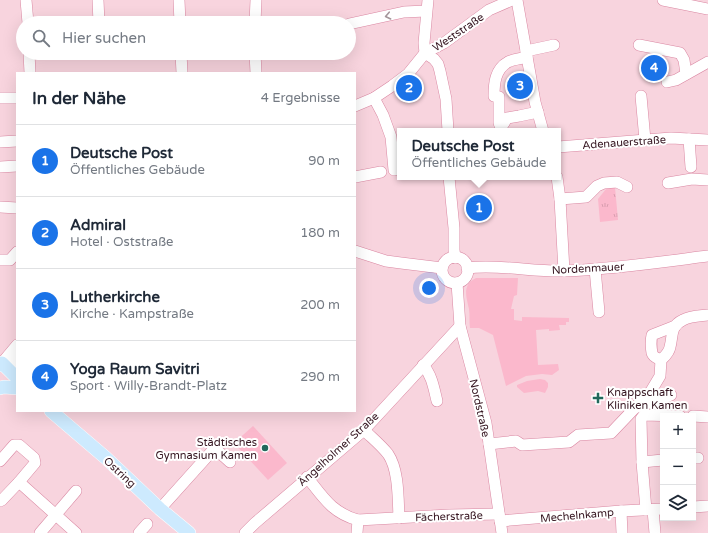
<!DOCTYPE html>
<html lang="de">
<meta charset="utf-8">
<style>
body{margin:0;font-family:"Varela Round",sans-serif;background:#f2f2f3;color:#1f2937}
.controls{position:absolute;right:12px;bottom:12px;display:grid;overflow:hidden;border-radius:0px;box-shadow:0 4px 16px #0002}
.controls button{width:36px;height:36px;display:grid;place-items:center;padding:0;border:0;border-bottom:1px solid #e0e1e3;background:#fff;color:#1f2937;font:20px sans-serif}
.you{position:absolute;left:429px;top:288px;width:14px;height:14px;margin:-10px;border:3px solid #fff;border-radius:50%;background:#1a73e8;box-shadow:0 0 0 6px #1a73e833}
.badge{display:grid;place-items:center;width:26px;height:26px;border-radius:50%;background:#1a73e8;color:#fff;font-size:13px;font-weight:700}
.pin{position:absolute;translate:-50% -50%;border:2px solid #fff;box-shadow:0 1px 4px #0006}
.popup{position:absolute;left:397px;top:128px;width:164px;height:52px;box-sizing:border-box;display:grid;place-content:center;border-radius:0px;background:#fff;filter:drop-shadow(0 1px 3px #0005);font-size:13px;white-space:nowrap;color:#747a83}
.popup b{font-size:15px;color:#1f2937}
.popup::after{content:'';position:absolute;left:50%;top:100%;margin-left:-8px;border:8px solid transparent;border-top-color:#fff}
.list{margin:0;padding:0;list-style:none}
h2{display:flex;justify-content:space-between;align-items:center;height:52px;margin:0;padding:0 16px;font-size:17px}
h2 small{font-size:13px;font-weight:400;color:#747a83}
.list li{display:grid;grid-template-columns:26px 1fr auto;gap:12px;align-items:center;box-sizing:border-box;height:72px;padding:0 16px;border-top:1px solid #e0e1e3}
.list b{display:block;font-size:15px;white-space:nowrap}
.list p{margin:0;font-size:13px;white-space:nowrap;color:#747a83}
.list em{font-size:13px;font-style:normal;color:#747a83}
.icon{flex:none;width:22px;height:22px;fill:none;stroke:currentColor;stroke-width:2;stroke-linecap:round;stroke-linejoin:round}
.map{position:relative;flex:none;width:708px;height:533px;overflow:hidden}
.search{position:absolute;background:#fff;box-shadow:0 4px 16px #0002;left:16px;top:16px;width:340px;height:44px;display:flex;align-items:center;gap:10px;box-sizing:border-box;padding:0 14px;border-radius:22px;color:#747a83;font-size:15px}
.panel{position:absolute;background:#fff;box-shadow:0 4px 16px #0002;left:16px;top:72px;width:340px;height:340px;border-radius:0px}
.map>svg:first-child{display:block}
</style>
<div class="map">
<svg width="708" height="533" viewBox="0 0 708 533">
<defs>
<pattern id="park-tufts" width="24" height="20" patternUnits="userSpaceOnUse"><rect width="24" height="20" fill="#fbb8cc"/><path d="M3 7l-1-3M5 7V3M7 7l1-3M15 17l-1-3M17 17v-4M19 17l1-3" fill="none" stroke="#d89daf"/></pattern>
</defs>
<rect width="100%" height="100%" fill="#f8d4de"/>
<!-- grass -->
<g fill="#fbb8cc">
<path d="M 476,278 L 518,278 L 517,295 L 514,296 L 511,309 L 514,309 L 514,320 L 522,321 L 522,317 L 569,318 L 569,322 L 566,322 L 566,325 L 559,325 L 560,330 L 549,331 L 549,329 L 536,330 L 538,365 L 558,364 L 559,370 L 552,375 L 542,374 L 526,376 L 506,386 L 493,335 L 479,328 L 470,328 C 469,322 470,315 469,309 C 466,296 462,285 476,278 Z"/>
<polygon points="540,379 545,380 548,383 548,387 545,393 538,391 524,393 517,387 517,385 527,381"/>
<polygon points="253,426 287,463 268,480 234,443"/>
</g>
<!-- park -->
<polygon fill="url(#park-tufts)" points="615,187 618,220 600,222 598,199 606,189"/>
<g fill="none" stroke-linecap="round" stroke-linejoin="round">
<!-- minor casing -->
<g stroke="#da87a2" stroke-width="12">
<g id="minor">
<polyline points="26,0 28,23"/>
<polyline points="98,0 99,23"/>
<polyline points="179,0 180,23"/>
<polyline points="517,0 535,102 543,131"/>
<polyline points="663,0 708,9"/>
<polyline points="255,23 256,0"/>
<polyline points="349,24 404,12 426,11"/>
<polyline points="639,45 680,53 684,60 686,74"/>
<polyline points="526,51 554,45"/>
<polyline points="29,53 30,73"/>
<polyline points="181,53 182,73"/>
<polyline points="255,53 256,73"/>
<polyline points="425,53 434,59 438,64 440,71 446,99 448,131"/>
<polyline points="425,53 424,43 428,0"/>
<polyline points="667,82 676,80 708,62"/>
<polyline points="641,96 645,140"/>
<polyline points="0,98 17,98"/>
<polyline points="374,98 383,115 391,137 394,170 400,169"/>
<polyline points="355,106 374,98 392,86 408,74 425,53 444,43 489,10 512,0"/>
<path d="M 504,123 L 499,123 L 499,97 L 494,96 C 494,84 495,69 508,62 C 513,59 521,59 527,57"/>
<polyline points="500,126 502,126 507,118 519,116 538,112"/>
<polyline points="689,139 691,167"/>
<polyline points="0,142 17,141"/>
<polyline points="558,147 671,138 708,140"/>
<polyline points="0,167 17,166"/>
<polyline points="355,177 381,172"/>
<polyline points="449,177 454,228 454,250 455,258"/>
<polyline points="557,177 560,199 564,271"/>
<polyline points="668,183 692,179 708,180"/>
<polyline points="560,199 586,197 597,186 604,183 617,182 627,187"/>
<polyline points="0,207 17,208"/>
<polyline points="355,251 386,261 401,263 442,268"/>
<circle cx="455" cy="270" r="13"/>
<polyline points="0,260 10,260 17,252"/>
<path d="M 467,268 C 500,264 532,272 565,271 C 613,269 661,262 708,256"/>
<polyline points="595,269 599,312"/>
<polyline points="457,283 460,326 486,423 502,533"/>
<path d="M 661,360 C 657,358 653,357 652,353 C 651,348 651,339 652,335 L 675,326"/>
<polyline points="2,363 17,345"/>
<path d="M 423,365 C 432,375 434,389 437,401"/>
<polyline points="8,369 15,361 17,357"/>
<polyline points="637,407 671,395"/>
<polyline points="693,416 708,417"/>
<path d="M 364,430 C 371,437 381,445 388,454 C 399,470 398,499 399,518"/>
<path d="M 489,444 L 516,441 L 522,445 L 569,442 L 578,435 L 611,433 L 651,391 L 660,376 L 661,360 C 665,356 669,353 670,347 C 673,336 670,326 683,320 C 690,316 700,316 708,315"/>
<polyline points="693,458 698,458"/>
<polyline points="0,461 14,445 19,445 34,458 35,463 19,482"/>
<polyline points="642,462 663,460"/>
<path d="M 307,477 C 323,497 332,513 358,520 L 449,515 L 499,514"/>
<polyline points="0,501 2,500 19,482 76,533"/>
<polyline points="693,507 708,506"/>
<polyline points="160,509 213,450 218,451 230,462"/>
<polyline points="646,510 642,462 641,419 644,415 680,416"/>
<polyline points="653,510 655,533"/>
<polyline points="621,511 622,533"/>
<polyline points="500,521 621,511 663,509"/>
<polyline points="40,533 76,491"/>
<polyline points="139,533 147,524"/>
<polyline points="245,533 255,523 364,430 460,326"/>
<polyline points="357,533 358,520"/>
</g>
</g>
<!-- major casing -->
<g stroke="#fff" stroke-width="14">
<g id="major">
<polyline points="0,365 2,363 17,378"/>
<polyline points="0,388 4,387 17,388"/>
<polyline points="51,411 106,458 160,509 189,533"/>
</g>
</g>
<!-- minor -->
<use href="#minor" stroke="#fff" stroke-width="11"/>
<!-- major -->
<use href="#major" stroke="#cdeafe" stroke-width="13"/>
</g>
<!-- one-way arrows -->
<defs><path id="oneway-chevron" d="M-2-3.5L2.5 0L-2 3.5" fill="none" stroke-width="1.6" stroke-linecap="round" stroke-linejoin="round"/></defs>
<use stroke="#a5969b" href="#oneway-chevron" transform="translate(388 16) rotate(168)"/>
<!-- markers -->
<g fill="#21685b" stroke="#fff" stroke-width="1.5">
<path d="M596 392h4v4h4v4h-4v4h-4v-4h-4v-4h4z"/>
<circle cx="265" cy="448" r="4"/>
</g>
<g text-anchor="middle" stroke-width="4" stroke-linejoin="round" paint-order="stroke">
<!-- street labels -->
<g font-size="11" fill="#361621" stroke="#fff">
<text transform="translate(458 32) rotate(-34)" y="4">Weststraße</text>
<text transform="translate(624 142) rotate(-4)" y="4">Adenauerstraße</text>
<text transform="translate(588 268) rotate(-3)" y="4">Nordenmauer</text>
<text transform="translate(480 408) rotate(77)" y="4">Nordstraße</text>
<text transform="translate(338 449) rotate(-42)" y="4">Ängelholmer Straße</text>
<text transform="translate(120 472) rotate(43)" y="4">Ostring</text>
<text transform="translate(577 515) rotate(-5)" y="4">Mechelnkamp</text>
<text transform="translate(449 516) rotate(-2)" y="4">Fächerstraße</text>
</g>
<!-- poi labels -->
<g font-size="11" fill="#361621" stroke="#fff" text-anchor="start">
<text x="607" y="396">Knappschaft<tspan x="607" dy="13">Kliniken Kamen</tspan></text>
<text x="257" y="446" text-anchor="end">Städtisches<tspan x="257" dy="13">Gymnasium Kamen</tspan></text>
</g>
</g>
</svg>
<div class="controls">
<button>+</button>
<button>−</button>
<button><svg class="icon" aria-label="layers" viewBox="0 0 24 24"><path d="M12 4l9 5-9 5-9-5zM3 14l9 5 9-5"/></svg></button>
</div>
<div class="you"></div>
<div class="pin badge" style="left:479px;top:208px">1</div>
<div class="popup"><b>Deutsche Post</b>Öffentliches Gebäude</div>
<div class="pin badge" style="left:409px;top:88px">2</div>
<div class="pin badge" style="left:520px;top:86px">3</div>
<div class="pin badge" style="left:654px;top:68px">4</div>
<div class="search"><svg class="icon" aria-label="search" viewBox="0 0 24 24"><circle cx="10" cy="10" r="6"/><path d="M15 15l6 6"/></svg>Hier suchen</div>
<section class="panel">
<h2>In der Nähe<small>4 Ergebnisse</small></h2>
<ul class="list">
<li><span class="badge">1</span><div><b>Deutsche Post</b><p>Öffentliches Gebäude</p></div><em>90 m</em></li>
<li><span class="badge">2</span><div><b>Admiral</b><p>Hotel · Oststraße</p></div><em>180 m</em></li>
<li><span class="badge">3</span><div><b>Lutherkirche</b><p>Kirche · Kampstraße</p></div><em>200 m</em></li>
<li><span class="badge">4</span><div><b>Yoga Raum Savitri</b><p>Sport · Willy-Brandt-Platz</p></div><em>290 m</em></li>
</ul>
</section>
</div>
